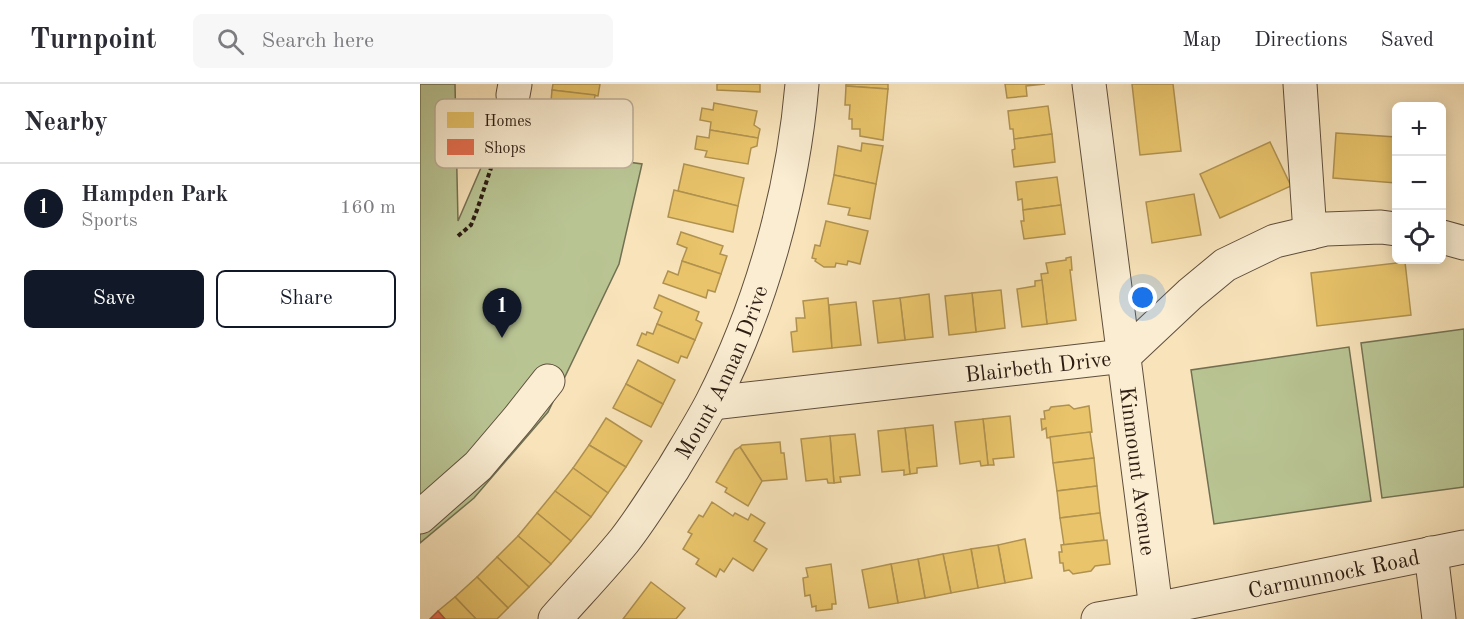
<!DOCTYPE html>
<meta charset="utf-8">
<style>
body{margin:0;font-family:"Old Standard TT",serif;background:#f7f7f7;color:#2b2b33}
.controls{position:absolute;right:18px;top:18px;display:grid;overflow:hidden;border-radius:9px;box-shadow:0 3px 15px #0003}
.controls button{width:54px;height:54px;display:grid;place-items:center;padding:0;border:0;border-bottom:2px solid #e1e1e2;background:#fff;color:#2b2b33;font:30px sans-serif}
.you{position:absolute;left:723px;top:214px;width:21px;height:21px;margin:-15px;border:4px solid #fff;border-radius:50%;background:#1a73e8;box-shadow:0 0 0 9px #1a73e833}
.badge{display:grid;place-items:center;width:39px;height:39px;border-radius:50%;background:#111827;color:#fff;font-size:20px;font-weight:700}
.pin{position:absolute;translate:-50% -50px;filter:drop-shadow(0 2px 3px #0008)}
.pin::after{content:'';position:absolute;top:32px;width:21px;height:18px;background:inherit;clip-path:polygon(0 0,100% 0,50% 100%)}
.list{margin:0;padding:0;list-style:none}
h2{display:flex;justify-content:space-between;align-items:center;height:78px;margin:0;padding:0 24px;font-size:26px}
h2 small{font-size:20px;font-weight:400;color:#7c7c81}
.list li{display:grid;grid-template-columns:39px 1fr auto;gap:18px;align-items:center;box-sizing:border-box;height:90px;padding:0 24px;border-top:2px solid #e1e1e2}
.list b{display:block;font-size:22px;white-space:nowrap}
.list p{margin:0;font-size:20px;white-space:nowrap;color:#7c7c81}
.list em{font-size:20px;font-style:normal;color:#7c7c81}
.actions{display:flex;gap:12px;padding:18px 24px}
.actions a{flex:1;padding:14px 0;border:2px solid #111827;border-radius:9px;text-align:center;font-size:21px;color:#111827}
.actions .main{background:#111827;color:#fff}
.icon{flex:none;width:33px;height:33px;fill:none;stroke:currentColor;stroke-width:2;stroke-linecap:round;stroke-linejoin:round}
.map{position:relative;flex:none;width:1044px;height:535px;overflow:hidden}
header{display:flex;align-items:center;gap:36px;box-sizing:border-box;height:84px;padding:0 30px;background:#fff;border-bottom:2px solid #e1e1e2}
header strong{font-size:28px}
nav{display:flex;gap:33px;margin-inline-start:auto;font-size:21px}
.search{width:420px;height:54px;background:#f7f7f7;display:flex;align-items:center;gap:15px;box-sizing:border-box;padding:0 21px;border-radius:9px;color:#7c7c81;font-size:22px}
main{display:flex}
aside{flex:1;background:#fff}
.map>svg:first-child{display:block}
</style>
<header>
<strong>Turnpoint</strong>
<div class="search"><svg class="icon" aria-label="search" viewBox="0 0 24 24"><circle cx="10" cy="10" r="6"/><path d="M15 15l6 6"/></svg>Search here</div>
<nav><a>Map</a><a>Directions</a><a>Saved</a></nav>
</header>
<main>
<aside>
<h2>Nearby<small></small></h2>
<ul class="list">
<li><span class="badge">1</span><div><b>Hampden Park</b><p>Sports</p></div><em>160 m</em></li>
</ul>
<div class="actions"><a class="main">Save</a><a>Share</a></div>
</aside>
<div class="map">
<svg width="1044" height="535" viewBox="0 0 1044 535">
<rect width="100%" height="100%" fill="#f8e3ba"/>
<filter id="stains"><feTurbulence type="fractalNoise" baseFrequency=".00333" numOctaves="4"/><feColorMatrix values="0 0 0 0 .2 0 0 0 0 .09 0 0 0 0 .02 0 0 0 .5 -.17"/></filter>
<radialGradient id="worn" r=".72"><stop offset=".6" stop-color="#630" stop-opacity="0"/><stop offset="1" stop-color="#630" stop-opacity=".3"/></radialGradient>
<!-- green -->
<g fill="#b9c493" stroke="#727052" stroke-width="1.5">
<polygon points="0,0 35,0 38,137 73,56 99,63 222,80 199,180 128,328 54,414 0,459"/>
<polygon points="1044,245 1044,403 962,414 941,259"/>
<polygon points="929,263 951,417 794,440 771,286"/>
</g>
<!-- homes -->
<g fill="#e9c46a" stroke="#b09250" stroke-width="1.5">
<polygon points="133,0 180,0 178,12 132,6"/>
<polygon points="297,0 340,0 340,8 297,6"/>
<polygon points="426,0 468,0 468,5 426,2"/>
<polygon points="585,0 625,0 606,2 607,12 587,14"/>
<polygon points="712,0 753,0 761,67 720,71"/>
<polygon points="426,2 468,5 463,56 440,52 440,45 432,45 432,35 429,35 430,21 425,21"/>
<polygon points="132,6 175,11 173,25 166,24 166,32 130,28"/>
<polygon points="294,19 337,27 334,41 340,45 338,54 290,46 291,38 280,36 282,24 293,26"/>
<polygon points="628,22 632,50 594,55 593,45 590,45 588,27"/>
<polygon points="290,46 338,54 337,62 331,64 328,80 285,73 287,67 275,65 277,52 289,54"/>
<polygon points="916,49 976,53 976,99 913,94"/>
<polygon points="632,50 635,78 594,83 592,66 595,65 594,55"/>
<polygon points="850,58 871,102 800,134 780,90"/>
<polygon points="442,59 463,62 456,100 414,91 418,62 441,67"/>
<polygon points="264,80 324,94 318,122 258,107"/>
<polygon points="414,91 456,100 450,135 428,131 430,124 408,120"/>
<polygon points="637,93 641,121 603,126 602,115 598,116 596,98"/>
<polygon points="254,106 318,122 313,148 248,133"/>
<polygon points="774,110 781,151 732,159 726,118"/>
<polygon points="641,121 645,150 604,155 601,137 604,137 603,126"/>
<polygon points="406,137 448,147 440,180 428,177 427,181 416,179 415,183 404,183 395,177 396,175 392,174 395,161 400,162"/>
<polygon points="261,148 303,162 300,170 307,172 301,190 262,177 267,164 257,160"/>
<polygon points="651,173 652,186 650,186 656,236 627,240 621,190 628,189 626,179 646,176 646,174"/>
<polygon points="262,177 301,190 295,208 288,206 286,214 243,199 248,187 258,191"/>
<polygon points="985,178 991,231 897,242 891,189"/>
<polygon points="622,196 627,240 602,243 597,205 615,202 615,197"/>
<polygon points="581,206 585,244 556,248 552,209"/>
<polygon points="552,209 556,248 529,251 525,212"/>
<polygon points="509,210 513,253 485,256 480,214"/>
<polygon points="239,211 279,228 276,236 282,239 275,256 237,240 242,228 234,224"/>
<polygon points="408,214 412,264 373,268 371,248 377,247 376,234 385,234 383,217"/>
<polygon points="480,214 485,256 458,259 453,217"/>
<polygon points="436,218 441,261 412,264 409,221"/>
<polygon points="237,240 275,256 267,274 261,272 258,279 217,261 222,249 226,251 227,248 233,250"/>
<polygon points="218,276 255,296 243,320 206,300"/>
<polygon points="206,300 243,320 231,343 193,324"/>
<polygon points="649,321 654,325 669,322 672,348 627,354 626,344 622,346 621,335 625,335 624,327 629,326 631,323"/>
<polygon points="590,332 594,373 573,375 574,381 568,381 563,335"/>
<polygon points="186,334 222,357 206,383 169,361"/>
<polygon points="563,335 568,381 561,382 560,377 540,380 535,338"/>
<polygon points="513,341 517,382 497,384 497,389 490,390 485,344"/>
<polygon points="485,344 490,390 484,391 484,386 462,388 458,347"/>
<polygon points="670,348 674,374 633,379 630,353"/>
<polygon points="435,350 440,391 420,393 421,398 414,399 410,352"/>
<polygon points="410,352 414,399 408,399 407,395 386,397 381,355"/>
<polygon points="360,358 361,369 364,369 367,395 342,397 320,363 322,361"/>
<polygon points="169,361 206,383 188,409 153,384"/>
<polygon points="320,363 342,397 328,422 305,408 307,404 296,398 315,366"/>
<polygon points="674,374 677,402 637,407 633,379"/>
<polygon points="153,384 188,409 171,433 135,407"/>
<polygon points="677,402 680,429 640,434 637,407"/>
<polygon points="135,407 171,433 151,457 117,429"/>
<polygon points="292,418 313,432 315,429 328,436 331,430 345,439 334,457 347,465 333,487 313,474 304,488 300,485 296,493 276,480 279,475 263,465 272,450 268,448 279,431 283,433"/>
<polygon points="117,429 151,457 131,480 98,452"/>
<polygon points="680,429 684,456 644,461 640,434"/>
<polygon points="98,452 131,480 109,503 77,473"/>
<polygon points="605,455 612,494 585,499 578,461"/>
<polygon points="687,456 690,480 675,482 671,487 653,490 649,486 644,487 643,479 640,479 639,468 642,468 641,461"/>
<polygon points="578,461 585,499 558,504 551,465"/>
<polygon points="551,465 558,504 531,509 523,470"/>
<polygon points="523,470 531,509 505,514 498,475"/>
<polygon points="77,473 109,503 88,524 57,493"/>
<polygon points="498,475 505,514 478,519 471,480"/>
<polygon points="411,480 416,520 412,520 412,525 396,527 396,522 392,523 390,511 385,512 383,494 388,493 386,484"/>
<polygon points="471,480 478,519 449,524 442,486"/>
<polygon points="57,493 88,524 77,535 56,535 35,513"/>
<polygon points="231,498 265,524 256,535 203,535"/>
<polygon points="35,513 56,535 25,535 18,527"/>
</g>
<!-- shops -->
<polygon fill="#e76f51" stroke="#af563e" stroke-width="1.5" points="18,527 25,535 10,535"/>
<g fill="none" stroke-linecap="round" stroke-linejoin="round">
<!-- minor casing -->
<g stroke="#5f4e3c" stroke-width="35">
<g id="minor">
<path id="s1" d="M 669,0 L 736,525"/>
<polyline points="880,0 890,149"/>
<polyline points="93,11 95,0"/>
<polyline points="1022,153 1044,159"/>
<path id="s2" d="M 292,319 L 704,272 L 770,210 L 805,181 L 855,157 L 906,145 L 961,143 L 976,145"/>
<polyline points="0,433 58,382 98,335 128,297"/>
<polyline points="1011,469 1019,535"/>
<path id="s3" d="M 135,535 C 158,509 182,484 204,457 C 222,434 237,409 253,385 C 266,363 280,341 292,318 C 341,222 373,108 382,0"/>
<path id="s4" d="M 678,535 L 736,525 L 1044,463"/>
</g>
</g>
<!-- path -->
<polyline stroke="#2c1c12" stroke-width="4" stroke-dasharray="4.5 3" stroke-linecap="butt" points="38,152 51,141 57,126 86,39"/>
<!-- minor -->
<use href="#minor" stroke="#faedd2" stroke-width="33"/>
</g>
<g text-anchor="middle" stroke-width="6" stroke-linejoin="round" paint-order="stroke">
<!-- street labels -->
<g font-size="22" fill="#2c1c12" stroke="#faedd2">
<text dy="8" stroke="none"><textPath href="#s2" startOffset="328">Blairbeth Drive</textPath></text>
<text dy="8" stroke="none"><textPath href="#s3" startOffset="300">Mount Annan Drive</textPath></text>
<text dy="8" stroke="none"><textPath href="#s1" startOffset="390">Kinmount Avenue</textPath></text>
<text dy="8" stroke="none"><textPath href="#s4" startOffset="240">Carmunnock Road</textPath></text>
</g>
</g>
<!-- legend -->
<rect x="15" y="15" width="198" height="69" rx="9" fill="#faedd2" stroke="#bcae98" stroke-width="1.5"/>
<rect x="27" y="28" width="27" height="16" fill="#e9c46a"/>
<rect x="27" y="55" width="27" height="16" fill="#e76f51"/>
<g font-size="16" fill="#2c1c12">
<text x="64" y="42">Homes</text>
<text x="64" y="69">Shops</text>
</g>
<rect width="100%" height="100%" filter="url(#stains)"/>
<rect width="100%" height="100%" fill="url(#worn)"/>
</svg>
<div class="controls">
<button>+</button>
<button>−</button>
<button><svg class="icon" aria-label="locate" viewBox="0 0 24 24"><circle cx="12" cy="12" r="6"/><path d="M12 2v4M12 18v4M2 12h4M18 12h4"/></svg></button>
</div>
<div class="you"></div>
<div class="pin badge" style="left:82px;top:254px">1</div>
</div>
</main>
